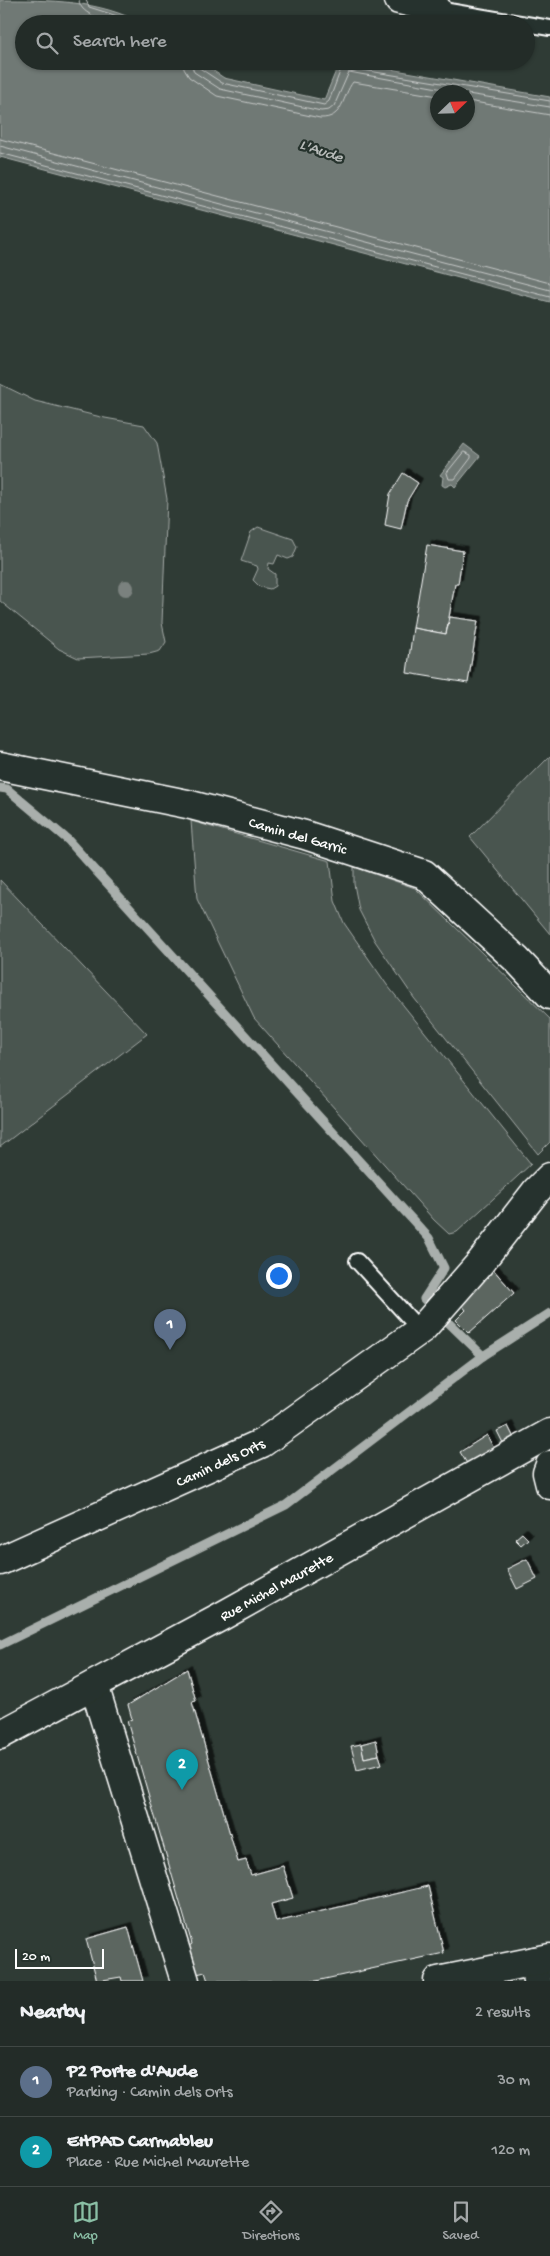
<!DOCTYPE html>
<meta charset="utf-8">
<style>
body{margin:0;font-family:"Gochi Hand",sans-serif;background:#2f3834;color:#f1f3f6}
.compass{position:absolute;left:430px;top:85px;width:45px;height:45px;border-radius:50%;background:#232c28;box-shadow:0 1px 4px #0004;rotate:67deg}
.scale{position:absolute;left:15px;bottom:12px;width:89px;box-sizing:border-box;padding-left:5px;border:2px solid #fff;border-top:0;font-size:14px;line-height:18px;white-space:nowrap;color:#fff;-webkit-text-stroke:4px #26332d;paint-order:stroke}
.you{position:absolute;left:278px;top:1275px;width:18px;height:18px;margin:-12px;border:4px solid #fff;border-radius:50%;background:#1a73e8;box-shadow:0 0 0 8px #1a73e833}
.badge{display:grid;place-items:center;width:32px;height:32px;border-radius:50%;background:#8abfa5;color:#fff;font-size:16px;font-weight:700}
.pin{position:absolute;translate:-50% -41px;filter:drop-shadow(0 1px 2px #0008)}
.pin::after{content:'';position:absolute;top:26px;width:18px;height:15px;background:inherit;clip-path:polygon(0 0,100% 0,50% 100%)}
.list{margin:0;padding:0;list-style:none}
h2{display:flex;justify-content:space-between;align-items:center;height:65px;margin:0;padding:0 20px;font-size:21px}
h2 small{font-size:16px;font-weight:400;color:#a3a7a8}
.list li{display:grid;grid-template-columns:32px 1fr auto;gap:15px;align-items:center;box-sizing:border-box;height:70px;padding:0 20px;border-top:1px solid #404845}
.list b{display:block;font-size:19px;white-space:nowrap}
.list p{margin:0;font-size:16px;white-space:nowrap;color:#a3a7a8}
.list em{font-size:16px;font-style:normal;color:#a3a7a8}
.icon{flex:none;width:28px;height:28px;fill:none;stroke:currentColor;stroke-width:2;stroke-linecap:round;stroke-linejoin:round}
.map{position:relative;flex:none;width:550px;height:1981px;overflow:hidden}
.search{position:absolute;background:#232c28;box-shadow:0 1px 4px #0004;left:15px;right:15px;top:15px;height:55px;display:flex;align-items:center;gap:12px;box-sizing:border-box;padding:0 18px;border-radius:28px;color:#a3a7a8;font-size:19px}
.sheet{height:205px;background:#232c28}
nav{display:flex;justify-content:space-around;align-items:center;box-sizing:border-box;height:70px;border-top:1px solid #404845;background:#232c28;font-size:14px;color:#a3a7a8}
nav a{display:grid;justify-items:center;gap:2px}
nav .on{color:#8abfa5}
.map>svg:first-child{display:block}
</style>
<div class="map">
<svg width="550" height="1981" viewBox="0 0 550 1981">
<defs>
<filter id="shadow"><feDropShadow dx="4.5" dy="-4.5" stdDeviation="0" flood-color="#0009"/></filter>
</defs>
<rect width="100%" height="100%" fill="#2f3b35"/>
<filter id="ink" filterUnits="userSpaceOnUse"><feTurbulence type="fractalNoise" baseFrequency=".02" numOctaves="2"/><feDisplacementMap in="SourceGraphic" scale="10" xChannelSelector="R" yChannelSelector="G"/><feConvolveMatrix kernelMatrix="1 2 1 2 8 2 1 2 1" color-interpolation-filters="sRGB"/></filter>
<g filter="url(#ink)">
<!-- green -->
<g fill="#4a544f" stroke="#a4aaa7">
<polygon points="0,384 35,401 105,418 144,425 157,443 167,499 162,623 166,642 160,651 149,654 78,658 59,649 0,601"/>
<polygon points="258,527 293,539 297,547 293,557 288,559 278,555 274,564 269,563 268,569 275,574 275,586 270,589 260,587 253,580 258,569 257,566 241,561 251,532"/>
<polygon points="550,756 550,934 470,837"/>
<polygon points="191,821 330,861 335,901 344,923 387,985 531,1164 457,1232 449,1234 434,1220 254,1018 197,899"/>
<polygon points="354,867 415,888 550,1019 550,1142 538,1154 414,998 375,941 359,910 354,884"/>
<polygon points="0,880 147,1034 0,1147"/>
</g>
<!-- water -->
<g fill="#707975" stroke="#a9afac" fill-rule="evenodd">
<path d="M 0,0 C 50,0 99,0 143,24 L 24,24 L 24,61 L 199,61 L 224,78 L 324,100 L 340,61 L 344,61 L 550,97 L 550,302 L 0,157 ZM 438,92 L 468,92 L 468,122 L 438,122 Z"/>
<polygon points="464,444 480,456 455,487 452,484 445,487 442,485 443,477 440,475"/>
</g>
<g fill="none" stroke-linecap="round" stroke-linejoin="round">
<!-- shore -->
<g stroke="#c6c9c8" stroke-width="1">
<path d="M 79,0 C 80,17 109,20 122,24"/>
<polyline points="86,0 89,7 127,19 134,24"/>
<path d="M 183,61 L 184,69 L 189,77 L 217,96 L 320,118 C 344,119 342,96 353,82 L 438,96"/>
<polyline points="190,61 194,72 220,89 321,111 329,110 334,106 349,72 460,92"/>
<polyline points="197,61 198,67 222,83 324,105 329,101 344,61"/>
<polyline points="352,61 353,66 357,69 550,101"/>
<polyline points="468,94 550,107"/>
<polyline points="468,101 550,115"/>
<polyline points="0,139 550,283"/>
<polyline points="0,146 550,290"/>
<polyline points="0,153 550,297"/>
<polygon points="464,452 471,455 471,458 455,479 449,479 447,473"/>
</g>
<!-- stream -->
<g stroke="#a9afac" stroke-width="9">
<polyline points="0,788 7,789 68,840 429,1238 444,1268 424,1299 483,1356"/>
<polyline points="0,1645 286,1505 483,1356 550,1313"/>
</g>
</g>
<!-- building -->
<g fill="#5b6661" stroke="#fff" filter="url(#shadow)">
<polygon points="403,473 418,483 407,501 401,529 385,525 390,494"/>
<polygon points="427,545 463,551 458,584 455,584 446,634 413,628"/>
<polygon points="450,617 478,621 468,683 407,673 413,628 446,634"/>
<polygon points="491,1267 514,1293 469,1333 456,1320 466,1310 457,1299"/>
<polygon points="508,1426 514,1438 503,1443 497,1431"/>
<polygon points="487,1435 497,1455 471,1470 460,1452"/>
<polygon points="522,1533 528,1539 521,1545 515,1539"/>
<polygon points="527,1559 537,1579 517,1589 507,1569"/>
<polygon points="187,1669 196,1701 192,1702 238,1862 246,1860 251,1875 283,1866 293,1898 271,1904 276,1922 428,1886 444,1953 316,1981 208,1981 205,1972 197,1974 189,1946 192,1944 127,1721 132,1719 128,1705"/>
<polygon points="376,1740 379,1755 364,1758 361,1744"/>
<polygon points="361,1744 364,1758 379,1755 382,1764 357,1770 351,1746"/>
<polygon points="128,1927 143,1981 122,1981 121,1977 97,1981 86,1939"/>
</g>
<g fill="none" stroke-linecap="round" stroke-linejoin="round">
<!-- service casing -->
<g stroke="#fff" stroke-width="18">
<g id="service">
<polyline points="437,9 550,28"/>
<polyline points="357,1261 420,1330"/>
</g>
</g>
<!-- minor casing -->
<g stroke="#fff" stroke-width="31">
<g id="minor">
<polyline points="399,0 437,9"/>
<polyline points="0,766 187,804 305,835 424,874 517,960 550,995"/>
<polyline points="550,1465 547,1473 550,1485"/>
<polyline points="0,1561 262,1443 423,1328 480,1263 536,1191 550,1177"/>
<polyline points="94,1685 185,1981"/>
<polyline points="534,1961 537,1981"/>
</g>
</g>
<!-- secondary casing -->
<g stroke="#fff" stroke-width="31">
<g id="secondary">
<polyline points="0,1735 222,1616 550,1433"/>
<polyline points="438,1981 550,1958"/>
</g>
</g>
<!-- service -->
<use href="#service" stroke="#26332d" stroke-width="14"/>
<!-- minor -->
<use href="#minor" stroke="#26332d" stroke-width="28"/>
<!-- secondary -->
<use href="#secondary" stroke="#26332d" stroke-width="28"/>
</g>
<!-- trees -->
<circle fill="#7a817e" cx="126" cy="588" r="8"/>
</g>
<g text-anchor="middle" stroke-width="4.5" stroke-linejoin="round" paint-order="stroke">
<!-- street labels -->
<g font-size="15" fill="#fff" stroke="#26332d">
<text transform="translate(298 835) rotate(16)" y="5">Camin del Garric</text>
<text transform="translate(220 1462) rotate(-25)" y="5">Camin dels Orts</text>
<text transform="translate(276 1586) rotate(-29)" y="5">Rue Michel Maurette</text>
</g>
<!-- water labels -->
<g font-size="16" font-style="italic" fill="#b8bcba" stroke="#26332d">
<text transform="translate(322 149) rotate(19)" y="6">L'Aude</text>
</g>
</g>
</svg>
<svg class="compass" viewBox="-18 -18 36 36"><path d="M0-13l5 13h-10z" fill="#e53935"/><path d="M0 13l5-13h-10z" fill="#a3a7a8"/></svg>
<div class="scale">20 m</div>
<div class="you"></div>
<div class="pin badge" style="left:170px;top:1350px;background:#5c6f8a">1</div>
<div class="pin badge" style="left:182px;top:1790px;background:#0f9aa8">2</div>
<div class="search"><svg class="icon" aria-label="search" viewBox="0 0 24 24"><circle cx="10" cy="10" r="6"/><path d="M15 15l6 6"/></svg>Search here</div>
</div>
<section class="sheet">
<h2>Nearby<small>2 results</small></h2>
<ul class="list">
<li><span class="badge" style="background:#5c6f8a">1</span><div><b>P2 Porte d'Aude</b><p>Parking · Camin dels Orts</p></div><em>30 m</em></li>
<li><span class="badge" style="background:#0f9aa8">2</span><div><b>EHPAD Carmableu</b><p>Place · Rue Michel Maurette</p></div><em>120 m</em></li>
</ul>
</section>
<nav>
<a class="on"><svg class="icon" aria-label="map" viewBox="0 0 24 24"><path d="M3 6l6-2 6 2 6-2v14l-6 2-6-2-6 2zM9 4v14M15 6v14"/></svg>Map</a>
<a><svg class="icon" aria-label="directions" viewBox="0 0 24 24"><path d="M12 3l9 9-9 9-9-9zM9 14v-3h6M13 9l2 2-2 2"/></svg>Directions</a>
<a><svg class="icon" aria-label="saved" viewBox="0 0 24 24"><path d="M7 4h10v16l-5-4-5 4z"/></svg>Saved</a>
</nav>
